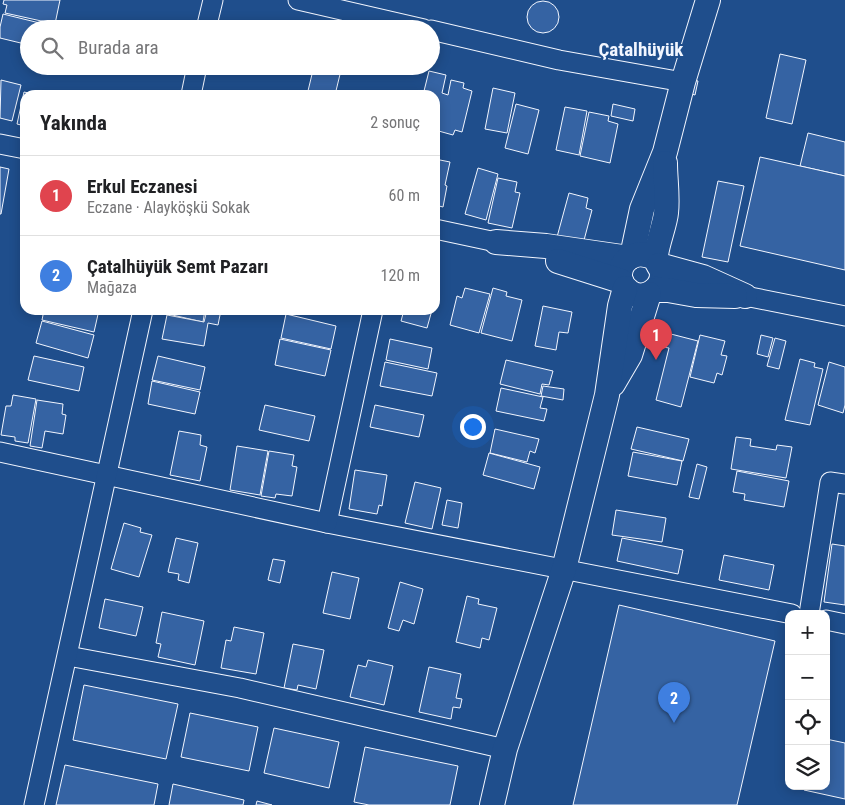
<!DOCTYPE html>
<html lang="tr">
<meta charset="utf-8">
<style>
body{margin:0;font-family:"Roboto Condensed",sans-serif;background:#f6f6f6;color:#202124}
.controls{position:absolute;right:15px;bottom:15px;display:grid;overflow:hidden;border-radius:10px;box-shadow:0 2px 12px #0003}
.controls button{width:45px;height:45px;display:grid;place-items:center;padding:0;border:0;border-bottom:1px solid #e0e0e0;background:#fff;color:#202124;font:25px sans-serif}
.you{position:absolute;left:472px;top:426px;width:18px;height:18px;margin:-12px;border:4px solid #fff;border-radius:50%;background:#1a73e8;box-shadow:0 0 0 8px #1a73e833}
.badge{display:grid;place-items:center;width:32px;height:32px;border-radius:50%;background:#1a73e8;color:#fff;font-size:16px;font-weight:700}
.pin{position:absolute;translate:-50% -41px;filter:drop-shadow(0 1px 2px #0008)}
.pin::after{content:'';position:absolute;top:26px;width:18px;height:15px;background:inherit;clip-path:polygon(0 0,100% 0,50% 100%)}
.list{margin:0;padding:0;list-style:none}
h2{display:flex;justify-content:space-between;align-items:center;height:65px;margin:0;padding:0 20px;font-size:21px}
h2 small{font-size:16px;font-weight:400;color:#757577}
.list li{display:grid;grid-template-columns:32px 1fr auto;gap:15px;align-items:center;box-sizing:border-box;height:80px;padding:0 20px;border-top:1px solid #e0e0e0}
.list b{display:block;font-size:19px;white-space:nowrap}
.list p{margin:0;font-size:16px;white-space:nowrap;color:#757577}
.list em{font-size:16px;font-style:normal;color:#757577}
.icon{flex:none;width:28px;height:28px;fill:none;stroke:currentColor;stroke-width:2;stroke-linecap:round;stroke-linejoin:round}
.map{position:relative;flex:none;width:845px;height:805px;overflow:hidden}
.search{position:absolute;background:#fff;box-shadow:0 2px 12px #0003;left:20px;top:20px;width:420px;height:55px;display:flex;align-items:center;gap:12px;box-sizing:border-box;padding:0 18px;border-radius:28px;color:#757577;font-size:19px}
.panel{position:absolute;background:#fff;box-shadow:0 2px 12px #0003;left:20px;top:90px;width:420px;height:225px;border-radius:15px}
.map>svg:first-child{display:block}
</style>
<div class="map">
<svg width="845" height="805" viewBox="0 0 845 805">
<rect width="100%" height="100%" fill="#1f4e8c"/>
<!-- building -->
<g fill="#3563a3" stroke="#f2f6ff">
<polygon points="4,0 60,0 55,24 5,13 7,5 3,4"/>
<circle cx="543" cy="17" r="16"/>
<polygon points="3,14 56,27 55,29 29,29 29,45 0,38 0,27"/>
<polygon points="780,54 806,60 792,124 766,118"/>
<polygon points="115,66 143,66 142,71"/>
<polygon points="314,66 342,66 335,95 307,95"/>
<polygon points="429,71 446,75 442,93 448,95 451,80 464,83 463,88 472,91 462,132 455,130 453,135 435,130 435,95 423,95"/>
<polygon points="685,78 698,81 695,95 681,91"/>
<polygon points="1,80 21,85 12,121 0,118"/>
<polygon points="493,88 515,93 507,133 485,129"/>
<polygon points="75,91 96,95 74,95"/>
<polygon points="24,92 37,95 25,95 25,126 17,124"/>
<polygon points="516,104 539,110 528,154 505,148"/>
<polygon points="613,104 635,109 633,121 611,116"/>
<polygon points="565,107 587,111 579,155 556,150"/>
<polygon points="589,112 609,116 608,121 618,124 610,163 580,156"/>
<polygon points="808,133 845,142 845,176 800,166"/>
<polygon points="760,157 845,176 845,270 740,246"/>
<polygon points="435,159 450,162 445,185 447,186 443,207 435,205"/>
<polygon points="0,167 9,169 1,214 0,214"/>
<polygon points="478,168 498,174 486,220 465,214"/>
<polygon points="498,178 517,182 515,192 520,193 512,228 488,223"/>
<polygon points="718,181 744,186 728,262 702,257"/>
<polygon points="569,193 588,198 586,208 592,210 583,244 557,237"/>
<polygon points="435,279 439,280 435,297"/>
<polygon points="465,288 490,294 479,333 450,325 457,296 462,298"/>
<polygon points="493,288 507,292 506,296 522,300 512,341 481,333"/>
<polygon points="543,306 572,312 568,333 559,332 556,350 535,346"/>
<polygon points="44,310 99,310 94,332 42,320"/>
<polygon points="168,310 205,310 203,322 168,314"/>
<polygon points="207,310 221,310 218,325 208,323 204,346 162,339 167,315 204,322"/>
<polygon points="404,310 432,310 427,328 401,321"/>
<polygon points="286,314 336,326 331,349 281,338"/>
<polygon points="42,321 94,335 88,358 36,343"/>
<polygon points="667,333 698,341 681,407 656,400 669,348 663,347"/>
<polygon points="700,335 725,341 721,355 727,356 722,375 717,373 714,383 690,377"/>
<polygon points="761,335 773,338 768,357 757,354"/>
<polygon points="775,338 786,341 779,369 767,366"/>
<polygon points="280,339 331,350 325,376 275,365"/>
<polygon points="390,339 432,348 428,369 386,360"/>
<polygon points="34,356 84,367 79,391 28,380"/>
<polygon points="158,356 205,367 200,390 152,380"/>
<polygon points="800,359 815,363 814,367 823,369 810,425 785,420"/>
<polygon points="506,360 553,371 549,385 542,384 540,394 500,384"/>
<polygon points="385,362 437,373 432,396 380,386"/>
<polygon points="829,362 845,367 845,405 843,413 818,405"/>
<polygon points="152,381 200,392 195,414 148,404"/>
<polygon points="543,386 564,389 563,400 541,396"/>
<polygon points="501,388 543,397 540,408 547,409 544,421 496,411"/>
<polygon points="13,395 36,399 28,443 15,441 15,437 1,435 6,406 11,406"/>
<polygon points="37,400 63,404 62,414 66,415 63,434 45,431 42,448 30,446"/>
<polygon points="265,405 315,416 309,441 259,430"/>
<polygon points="375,405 424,415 419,437 370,427"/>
<polygon points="637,427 689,439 683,461 631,449"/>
<polygon points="495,429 539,439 535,453 530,451 527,462 490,453"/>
<polygon points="179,431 201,435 200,445 207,447 200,481 170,475"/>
<polygon points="736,437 751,439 750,446 776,450 777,445 792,447 786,478 731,469"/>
<polygon points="237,446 268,451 260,495 230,490"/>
<polygon points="269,451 294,455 292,466 297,467 292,496 276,494 275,498 261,496"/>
<polygon points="633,452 682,461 677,485 628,476"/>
<polygon points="489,453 540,467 534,489 483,475"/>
<polygon points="697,464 707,467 699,499 689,497"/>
<polygon points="355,470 387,475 382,506 379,505 377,514 349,509"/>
<polygon points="737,471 789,481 784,507 744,500 745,494 733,492"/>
<polygon points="415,482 441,488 432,529 405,523"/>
<polygon points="447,500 462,503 458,528 442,525"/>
<polygon points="616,510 666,518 662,542 612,535"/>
<polygon points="124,523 141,528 140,532 152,535 139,577 111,569"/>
<polygon points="176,538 198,543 189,583 178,580 179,574 168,572"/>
<polygon points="622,538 683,550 678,574 617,561"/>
<polygon points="832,544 845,546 845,605 824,602"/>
<polygon points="724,555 774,565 769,590 719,580"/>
<polygon points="273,559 285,561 280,583 268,580"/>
<polygon points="332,572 359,578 350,619 323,613"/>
<polygon points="400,582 423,589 414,624 403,620 399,631 388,628"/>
<polygon points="467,596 479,599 478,604 497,608 489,640 482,638 480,648 456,642"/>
<polygon points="105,599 143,607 136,636 99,628"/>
<polygon points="619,605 775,641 737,805 573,805"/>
<polygon points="162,612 204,621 195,665 158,657 161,644 156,643"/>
<polygon points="234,627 264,633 256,674 221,668 226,640 231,641"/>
<polygon points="293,644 324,650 316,689 298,685 297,690 284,688"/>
<polygon points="368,660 393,666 384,705 350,697 358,665 366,667"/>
<polygon points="429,667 461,674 456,698 462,699 460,708 453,707 451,719 419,712"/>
<polygon points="84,685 178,704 166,759 73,740"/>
<polygon points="190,713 258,727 249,771 181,757"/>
<polygon points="274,728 339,742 329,788 264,773"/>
<polygon points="826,739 845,743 845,799 804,790 805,786 826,786"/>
<polygon points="365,747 458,766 450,805 369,805 354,802"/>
<polygon points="65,765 158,784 154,805 56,805"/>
<polygon points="173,784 244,800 243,805 169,805"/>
<polygon points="257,801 272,805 256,805"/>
</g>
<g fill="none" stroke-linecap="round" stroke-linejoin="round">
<!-- minor casing -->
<g stroke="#f2f6ff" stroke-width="21">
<g id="minor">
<polyline points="298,0 424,29"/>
<polyline points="206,29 213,0"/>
<polyline points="431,30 559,60 683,82"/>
<polyline points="191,95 197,66"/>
<polyline points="0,144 25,149"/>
<polyline points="435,229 496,242"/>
<polyline points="745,296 845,316"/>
<polyline points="0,452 327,523 792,614"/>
<polyline points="327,523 373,310"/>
<polyline points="809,614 830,482 845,484"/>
<polyline points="826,620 845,624"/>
<polyline points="68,656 240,688 505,749"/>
<polyline points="34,805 143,310"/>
</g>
</g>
<!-- tertiary casing -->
<g stroke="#f2f6ff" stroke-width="26">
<g id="tertiary">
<polyline points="496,242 546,246 629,258"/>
<polyline points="632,256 642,209 665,152 683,82 708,0"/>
<path d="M 656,259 C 627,242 607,277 630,292 C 644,302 663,289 662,273 C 661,267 656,263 656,259 C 655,249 665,225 666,213 C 668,197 665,179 665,163"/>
<polyline points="558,261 621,281"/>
<polyline points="659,265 703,277 745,296"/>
<polyline points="655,290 668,290 696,295 735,296"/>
<polyline points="613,384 630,355 649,294"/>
<polyline points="492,805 505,749 564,569 607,395 620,306 625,288"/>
</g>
</g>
<!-- minor -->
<use href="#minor" stroke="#1f4e8c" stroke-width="19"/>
<!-- tertiary -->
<use href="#tertiary" stroke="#1f4e8c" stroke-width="24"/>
</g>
<g text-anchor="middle" stroke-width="4" stroke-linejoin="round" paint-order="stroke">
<!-- district labels -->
<g font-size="19" font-weight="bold" fill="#f2f6ff" stroke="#1f4e8c">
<text x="641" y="56">Çatalhüyük</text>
</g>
</g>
</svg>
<div class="controls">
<button>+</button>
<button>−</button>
<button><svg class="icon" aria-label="locate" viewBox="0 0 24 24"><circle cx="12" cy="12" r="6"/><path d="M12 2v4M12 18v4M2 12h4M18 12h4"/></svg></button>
<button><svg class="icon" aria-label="layers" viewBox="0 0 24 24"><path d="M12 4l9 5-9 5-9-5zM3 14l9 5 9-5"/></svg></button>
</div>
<div class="you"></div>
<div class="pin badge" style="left:656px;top:360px;background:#e0444e">1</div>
<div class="pin badge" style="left:674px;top:723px;background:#3f7fe0">2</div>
<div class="search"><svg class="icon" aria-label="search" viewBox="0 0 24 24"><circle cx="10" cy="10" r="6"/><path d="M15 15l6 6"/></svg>Burada ara</div>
<section class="panel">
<h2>Yakında<small>2 sonuç</small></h2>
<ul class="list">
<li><span class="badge" style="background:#e0444e">1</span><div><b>Erkul Eczanesi</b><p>Eczane · Alayköşkü Sokak</p></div><em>60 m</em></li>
<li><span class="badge" style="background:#3f7fe0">2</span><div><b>Çatalhüyük Semt Pazarı</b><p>Mağaza</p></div><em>120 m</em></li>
</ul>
</section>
</div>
